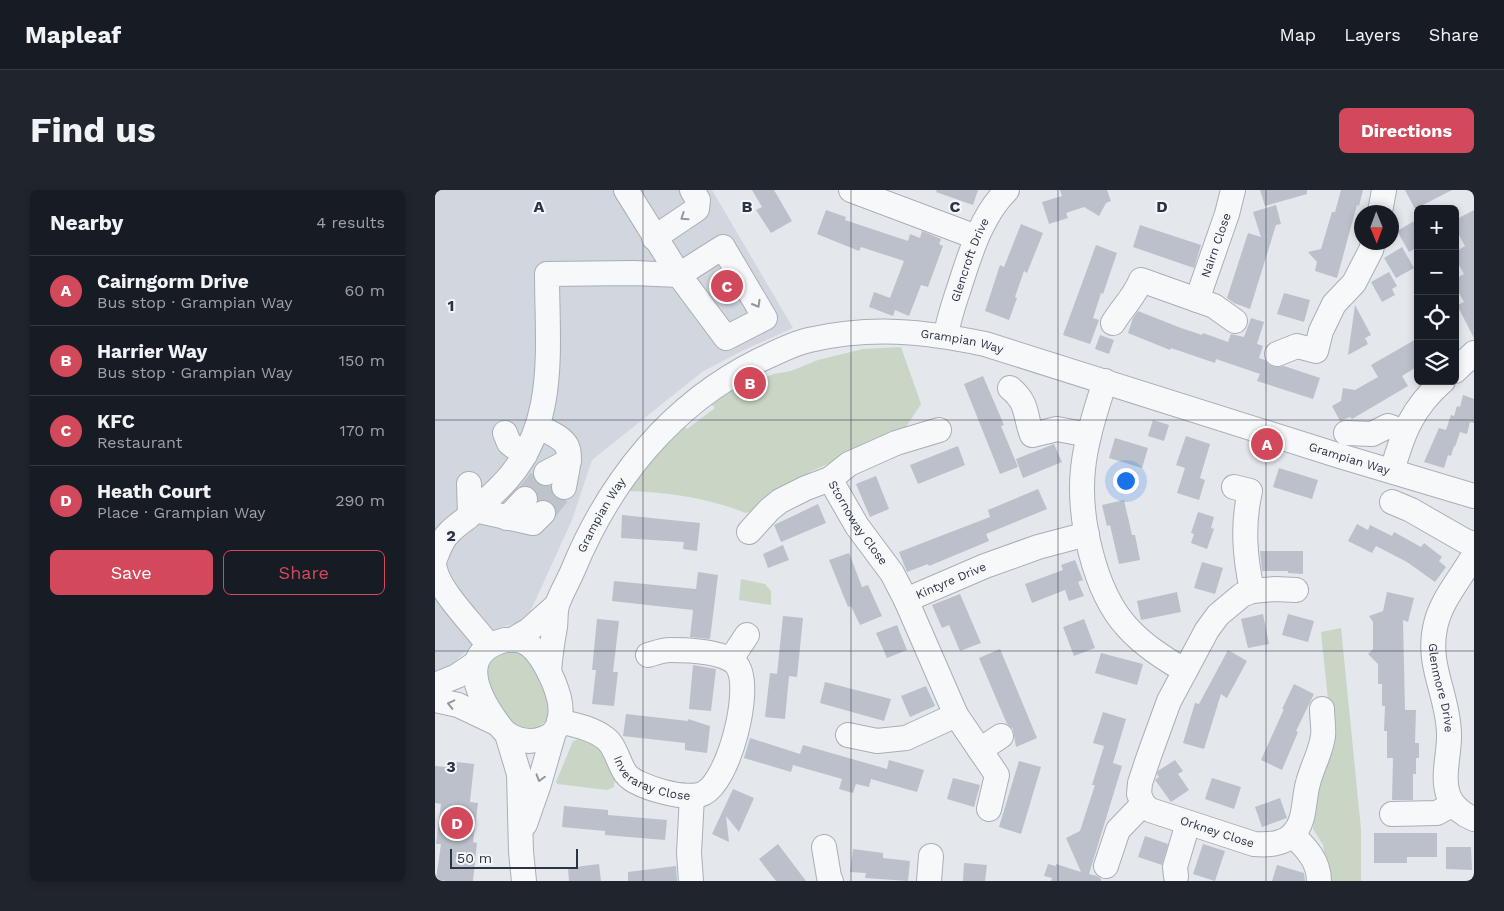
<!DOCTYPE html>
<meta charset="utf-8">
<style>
body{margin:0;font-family:"Work Sans",sans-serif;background:#20242c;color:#f1f3f6}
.controls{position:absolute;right:15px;top:15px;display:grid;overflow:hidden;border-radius:8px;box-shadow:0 2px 8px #0003}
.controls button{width:45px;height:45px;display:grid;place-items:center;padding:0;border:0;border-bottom:1px solid #363941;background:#171b24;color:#f1f3f6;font:25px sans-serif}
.compass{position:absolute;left:919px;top:15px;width:45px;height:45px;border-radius:50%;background:#171b24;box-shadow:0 2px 8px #0003;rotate:179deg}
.scale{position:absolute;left:15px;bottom:12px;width:128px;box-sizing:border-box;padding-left:5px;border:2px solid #2b3445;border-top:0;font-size:14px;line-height:18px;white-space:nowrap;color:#2b3445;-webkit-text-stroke:4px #f4f6f9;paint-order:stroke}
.you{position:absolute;left:690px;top:290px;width:18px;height:18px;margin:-12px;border:4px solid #fff;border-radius:50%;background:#1a73e8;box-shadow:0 0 0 8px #1a73e833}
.badge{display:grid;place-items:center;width:32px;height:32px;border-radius:50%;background:#d1495b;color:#fff;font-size:16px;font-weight:700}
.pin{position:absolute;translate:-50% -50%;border:2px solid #fff;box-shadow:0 1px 5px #0006}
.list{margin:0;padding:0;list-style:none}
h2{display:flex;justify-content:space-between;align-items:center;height:65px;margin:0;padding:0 20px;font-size:21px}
h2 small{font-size:16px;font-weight:400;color:#9ea1a6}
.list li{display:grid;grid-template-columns:32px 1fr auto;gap:15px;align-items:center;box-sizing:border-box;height:70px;padding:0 20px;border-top:1px solid #363941}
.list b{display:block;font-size:19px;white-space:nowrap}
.list p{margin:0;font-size:16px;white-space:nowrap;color:#9ea1a6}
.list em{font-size:16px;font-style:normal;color:#9ea1a6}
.actions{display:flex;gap:10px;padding:15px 20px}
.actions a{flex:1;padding:11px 0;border:1px solid #d1495b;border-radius:8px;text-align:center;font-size:18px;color:#d1495b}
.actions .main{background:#d1495b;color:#fff}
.icon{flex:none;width:28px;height:28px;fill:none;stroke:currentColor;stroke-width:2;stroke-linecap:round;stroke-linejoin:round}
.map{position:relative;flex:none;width:1039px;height:691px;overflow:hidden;border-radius:8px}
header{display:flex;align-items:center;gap:30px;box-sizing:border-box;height:70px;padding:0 25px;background:#171b24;border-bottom:1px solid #363941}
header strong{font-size:24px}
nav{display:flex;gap:28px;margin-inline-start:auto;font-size:18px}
.intro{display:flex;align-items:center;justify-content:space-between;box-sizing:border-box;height:120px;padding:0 30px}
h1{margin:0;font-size:35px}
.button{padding:12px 22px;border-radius:8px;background:#d1495b;color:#fff;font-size:18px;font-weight:700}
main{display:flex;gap:30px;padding:0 30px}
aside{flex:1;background:#171b24;border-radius:8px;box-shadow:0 2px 8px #0003}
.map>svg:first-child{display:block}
</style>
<header>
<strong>Mapleaf</strong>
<nav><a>Map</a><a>Layers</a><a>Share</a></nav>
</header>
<div class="intro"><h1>Find us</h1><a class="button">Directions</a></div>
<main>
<aside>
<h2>Nearby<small>4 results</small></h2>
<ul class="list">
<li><span class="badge">A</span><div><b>Cairngorm Drive</b><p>Bus stop · Grampian Way</p></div><em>60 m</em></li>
<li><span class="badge">B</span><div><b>Harrier Way</b><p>Bus stop · Grampian Way</p></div><em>150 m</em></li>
<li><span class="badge">C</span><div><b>KFC</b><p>Restaurant</p></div><em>170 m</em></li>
<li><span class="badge">D</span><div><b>Heath Court</b><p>Place · Grampian Way</p></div><em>290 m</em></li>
</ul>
<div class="actions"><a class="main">Save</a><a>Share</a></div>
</aside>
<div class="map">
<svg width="1039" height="691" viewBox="0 0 1039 691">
<rect width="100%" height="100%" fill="#e4e7ec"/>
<!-- built -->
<polygon fill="#d2d6de" points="0,0 277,0 358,138 307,161 267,182 157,270 137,330 91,431 68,437 32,460 8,483 0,483"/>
<!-- green -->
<g fill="#c9d6c5">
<path d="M 466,157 L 486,214 L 469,240 L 377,281 L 336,306 L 318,321 L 311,323 C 273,308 232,302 191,301 L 248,233 L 252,239 L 280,218 L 274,212 L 279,208 L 339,184 L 356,181 L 383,170 L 428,159 Z"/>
<polygon points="306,389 330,394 336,401 336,415 304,410"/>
<polygon points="906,438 926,639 926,691 890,691 892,682 888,655 878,639 881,599 897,548 886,442"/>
<path d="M 79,459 C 82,461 89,464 92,467 C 96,472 112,502 115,509 C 123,533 94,547 75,532 L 51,491 L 50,478 L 57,464 Z"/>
<polygon points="148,548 163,554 180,588 179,597 172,600 122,594 121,592 138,551"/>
</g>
<!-- building -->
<g fill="#bbc0ca">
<polygon points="317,0 339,0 357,31 336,43 321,20 327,17"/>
<polygon points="502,0 543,0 538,15 501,2"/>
<polygon points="625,0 672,0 676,11 671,13 664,26 649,17 631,23 633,28 614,34 607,12 627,6"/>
<polygon points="825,0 872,0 872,4 830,16"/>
<polygon points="906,0 928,0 924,16 922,15 902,88 880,81 882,72 873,62 886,59 897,22 900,22"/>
<polygon points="970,0 1017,0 980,19"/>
<polygon points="841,15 846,34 841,35 815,119 799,113 792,108 813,43 826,47 818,22"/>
<polygon points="391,20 411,27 410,30 473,51 475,44 485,48 487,41 506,49 504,54 508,56 493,97 486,95 474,126 460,120 458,126 434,117 439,102 455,108 469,71 426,57 424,61 382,44"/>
<polygon points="1039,20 1039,148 1022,115 1029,112 1020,96 1020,89 1029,84 1020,68 1020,62 1030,56 1020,38 1020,30"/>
<polygon points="983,29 983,57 974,62 962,41"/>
<polygon points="586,34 608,43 592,83 589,81 580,107 582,108 574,130 550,121 565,75 569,77"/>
<polygon points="705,35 766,55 759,78 698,57"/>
<polygon points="661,55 682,63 668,104 666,103 658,128 664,130 655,154 628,145"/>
<polygon points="967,57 979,78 961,88 949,68"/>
<polygon points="954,82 962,96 957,99 960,105 947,112 936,92"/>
<polygon points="849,103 875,110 869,132 842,124"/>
<polygon points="920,115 936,145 930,148 933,154 913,165"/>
<polygon points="703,121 746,138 767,145 768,143 793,152 796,144 809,147 816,128 829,132 822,154 828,156 824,168 830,170 834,175 840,177 849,176 885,188 878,209 822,191 825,184 781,169 780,173 736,158 735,160 693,143 698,128"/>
<polygon points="665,145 679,150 674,164 660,159"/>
<polygon points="983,148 983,176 967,186 973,196 917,229 915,227 905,231 897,216 906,211 908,198 920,200 943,187 936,175"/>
<polygon points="548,186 569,235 566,236 583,277 565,284 529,194"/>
<polygon points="1028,205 1039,209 1039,233 1035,232 1032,244 1025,242 1020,257 1019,256 1016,266 1013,265 1009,278 989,272 1004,238 1011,240 1016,225 1019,226 1022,216 1025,217"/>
<polygon points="718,230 734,235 729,251 713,246"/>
<polygon points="751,246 775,254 765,288 770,290 764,310 742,303 750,278 741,275"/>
<polygon points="680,248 713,258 707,278 674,268"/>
<polygon points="619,254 627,272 588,288 581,269"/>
<polygon points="523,256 530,275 483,294 475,275"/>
<polygon points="844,278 883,290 877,309 838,297"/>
<polygon points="441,286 454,319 435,327 421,294"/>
<polygon points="99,290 104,295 110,297 116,296 116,302 123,309 119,315 112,310 103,310 103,305 100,299 94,296"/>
<polygon points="603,299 612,319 551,344 554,351 494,376 493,374 472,382 464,362 555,327 553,320"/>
<polygon points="689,310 697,345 700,345 705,370 684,374 675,335 672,336 667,315"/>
<polygon points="383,314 391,333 346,352 339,335"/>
<polygon points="763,322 779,327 776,338 779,339 772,359 756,353 759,344 756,343"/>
<polygon points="187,325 265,333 262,361 248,359 249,352 186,348"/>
<polygon points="922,334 933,340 935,335 957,346 959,342 986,357 989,353 1007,367 1004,371 1011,377 1000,392 972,372 941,356 937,363 913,351"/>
<polygon points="348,355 354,370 333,378 328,364"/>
<polygon points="825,361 868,361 868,384 853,383 853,381 827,381"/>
<polygon points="414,363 427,397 433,395 447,426 425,435 416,416 413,417 394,370"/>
<polygon points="640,370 648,390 643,392 649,406 634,411 630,400 597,413 590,394 628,380 626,375"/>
<polygon points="767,372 788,378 780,404 759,398"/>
<polygon points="263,382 283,385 275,449 255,447 258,420 177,411 179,391 261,399"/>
<polygon points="742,402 746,422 706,430 702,411"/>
<polygon points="952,402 979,408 973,432 968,430 970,520 981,520 980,553 984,553 984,568 981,568 981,584 978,584 978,610 957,610 958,568 952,568 952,541 949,541 950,516 947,516 947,494 943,494 943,474 933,464 938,459 938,432 934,426 948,421"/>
<polygon points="525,404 546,453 525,461 514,435 507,438 497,415"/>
<polygon points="828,424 834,454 813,458 806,429"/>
<polygon points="853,424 879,431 873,452 847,445"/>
<polygon points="348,426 368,428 362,487 354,486 350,529 330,527 335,483 342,484"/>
<polygon points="162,429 184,431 178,482 183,482 179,516 157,514 161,480 157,480"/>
<polygon points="649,429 660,458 639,466 628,437"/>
<polygon points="462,435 472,460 452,468 441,443"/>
<polygon points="565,459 602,548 581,557 578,539 572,534 544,468"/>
<polygon points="793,460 812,471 792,508 786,504 769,559 748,553 760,513 764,514"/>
<polygon points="666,463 708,474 702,495 660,483"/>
<polygon points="258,475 281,479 276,521 254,519"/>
<polygon points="390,492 456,509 449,531 385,513"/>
<polygon points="859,494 879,504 861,541 863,542 847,580 826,570 849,519 847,519"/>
<polygon points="491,496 500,516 475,527 466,506"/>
<polygon points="668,522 691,529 678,573 687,576 654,684 662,686 666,689 666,691 616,691 617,688 609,686 613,674 621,676 621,674 646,682 631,648 645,641 660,595 657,595 669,556 658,553"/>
<polygon points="191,524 253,531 253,529 275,536 272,563 250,560 250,553 188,546"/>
<polygon points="315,548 365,564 368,555 452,579 454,570 489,580 482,602 436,589 434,597 421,594 418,603 404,599 407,589 358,575 356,582 309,568"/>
<polygon points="740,570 748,581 743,584 754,600 736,612 720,590 724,587 722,584 723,581"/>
<polygon points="12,571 39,574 35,612 43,613 38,652 42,653 38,691 11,691 1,689 6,654 1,654 6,614 0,613 0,576 11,577"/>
<polygon points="584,571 606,577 586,644 564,637"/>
<polygon points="518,588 545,595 539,617 512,609"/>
<polygon points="777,588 806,597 799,619 770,609"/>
<polygon points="298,599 319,608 304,642 291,626 294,652 277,644"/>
<polygon points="845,608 852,628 827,637 820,617"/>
<polygon points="129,616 173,620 173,625 232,630 230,650 170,645 170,641 127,637"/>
<polygon points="939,643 1002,643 1002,667 972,667 972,673 939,673"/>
<polygon points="710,646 733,654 727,675 703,667"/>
<polygon points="343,654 371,691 341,691 324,669"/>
<polygon points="768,654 790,661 780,691 758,684"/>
<polygon points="1011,657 1036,657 1037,680 1011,679"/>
<polygon points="418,659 448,663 448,668 475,671 473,691 430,688 431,683 415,682"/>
<polygon points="529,673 552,675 550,691 528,691"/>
<polygon points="164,674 166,691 134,691 133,678"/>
<polygon points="842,675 869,683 870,691 837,691"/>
<polygon points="241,676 242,691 193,691 193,682"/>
</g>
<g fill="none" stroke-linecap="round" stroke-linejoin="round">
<!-- minor-tunnel -->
<g stroke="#bfc3cb" stroke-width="24" stroke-dasharray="24 12" stroke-linecap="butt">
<polyline points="90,309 111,283"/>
<polyline points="108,323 129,297"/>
</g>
<!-- minor casing -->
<g stroke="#a9aeb7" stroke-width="26">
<g id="minor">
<polyline points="416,0 541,47"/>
<polyline points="945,22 949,0"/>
<polyline points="219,48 262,19 263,10 257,0"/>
<path id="s1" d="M 762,110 L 792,24 L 798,0"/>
<path d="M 678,133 C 687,118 700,106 706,90 L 779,116 L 800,131"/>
<path id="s2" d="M 511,145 C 514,126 521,108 527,89 C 537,58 548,24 572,0"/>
<polyline points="842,164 862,156 881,161 886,141 899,114 919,93 936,60 938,52"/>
<polyline points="1020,181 1039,163"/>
<path d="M 670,191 C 661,220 651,249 648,279 C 643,327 659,401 692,437 C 709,456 729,468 750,481"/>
<path d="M 575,198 C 594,214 589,224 597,245 L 622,239 L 654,245"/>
<path d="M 103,237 C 141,253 136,259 129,297"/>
<polyline points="70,243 74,253 90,265"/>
<polyline points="911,243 937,244 953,236 969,242"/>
<path d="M 957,281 C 968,243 977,218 1008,191"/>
<polyline points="111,283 134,271"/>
<path id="s3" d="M 395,289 L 422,336 L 457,383 L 471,410 L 521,525 L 562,585 L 554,619"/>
<polyline points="34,294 35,325"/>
<path d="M 799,297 L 815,301 C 807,336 810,367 817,401"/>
<polyline points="957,312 976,320 1030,351 1039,354"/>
<polyline points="40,320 98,333 108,323"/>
<polyline points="72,328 90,309"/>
<polyline points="314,342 334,320 345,311 371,298 395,289 414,274 461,253 504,240"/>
<path id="s4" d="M 1039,365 C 1026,388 1005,411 1000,438 C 992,476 1013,505 1014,543 C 1015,563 1006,587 1014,607 C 1018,617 1029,625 1039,629"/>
<path d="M 0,369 C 3,361 6,352 12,345 C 17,339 25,333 32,328 C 43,318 55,307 65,297 C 124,239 112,159 112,84 L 199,83 L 244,85 L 288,57 L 330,128 L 291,148 L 244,85 L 191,0"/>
<path d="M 0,379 C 4,401 39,435 54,456"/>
<path id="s5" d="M 861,400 L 840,399 L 817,401 L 807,405 L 783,425 L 772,440 L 734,511 L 714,566 L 705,593 L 704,604 L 708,614 L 715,620 L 819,654 C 832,655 848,655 858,644 C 871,631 868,610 873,593 C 877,577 886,562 888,546 C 889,537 887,528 887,519"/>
<path id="s6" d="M 471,410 L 550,376 L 603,357 L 652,344"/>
<path d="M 70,450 C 76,450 83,449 89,452 C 105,458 120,492 124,508 C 127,520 126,536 117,544 C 104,553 87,553 74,545 C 67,541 62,532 57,525 C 38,496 27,461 70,450 Z"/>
<polyline points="77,450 94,440 122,415"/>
<polyline points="296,469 312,445"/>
<path id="s7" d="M 114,482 C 115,467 117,453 120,437 C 121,430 120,422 122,415 C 126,403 133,392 138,380 C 175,290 236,214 325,170 C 340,163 357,154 374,150 C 436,136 488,141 550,154 L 905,266 L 1039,306"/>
<polyline points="0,495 22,486 41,473"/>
<polyline points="0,510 23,515 63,534"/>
<path id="s8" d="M 124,531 C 140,535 157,538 170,548 C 181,556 183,573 191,584 C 201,597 254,612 269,603 C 294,590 317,501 303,477 C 294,461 252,460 235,460 C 228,460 220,463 213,465"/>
<polyline points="72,544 84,584 86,662 89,691"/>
<polyline points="413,545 442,551 471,548 521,525"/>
<polyline points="545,560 566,546"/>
<polyline points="957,624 1002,623 1018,614"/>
<polyline points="90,634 104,594 119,542"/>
<path d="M 858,645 C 871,658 884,671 884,691"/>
<polyline points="389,657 394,687 396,691"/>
<polyline points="671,676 683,640 708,614"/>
<polyline points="741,686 740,677 753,633"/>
<polyline points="256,691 254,663 257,606"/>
<polyline points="494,691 496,666"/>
</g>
</g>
<!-- minor -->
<use href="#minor" stroke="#f7f8fa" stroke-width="24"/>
</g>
<!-- one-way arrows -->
<defs><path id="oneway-chevron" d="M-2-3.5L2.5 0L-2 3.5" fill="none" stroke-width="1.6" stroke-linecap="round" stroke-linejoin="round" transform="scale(1.25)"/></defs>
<g stroke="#9196a0">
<use href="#oneway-chevron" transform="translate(249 27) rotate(146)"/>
<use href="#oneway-chevron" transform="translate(322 114) rotate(60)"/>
<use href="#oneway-chevron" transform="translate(16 514) rotate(-167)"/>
<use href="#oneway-chevron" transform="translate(105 588) rotate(106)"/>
</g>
<!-- grid -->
<path fill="none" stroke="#2b3445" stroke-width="1" stroke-opacity="0.55" d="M 208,0 L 208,691M 416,0 L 416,691M 623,0 L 623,691M 831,0 L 831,691M 0,230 L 1039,230M 0,461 L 1039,461"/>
<g text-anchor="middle" stroke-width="4" stroke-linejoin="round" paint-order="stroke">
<!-- street labels -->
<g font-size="12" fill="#2b3445" stroke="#f4f6f9">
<text dy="4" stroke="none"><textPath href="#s1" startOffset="58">Nairn Close</textPath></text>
<text dy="4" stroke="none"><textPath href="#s2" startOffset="79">Glencroft Drive</textPath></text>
<text dy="4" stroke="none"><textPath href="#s7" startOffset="601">Grampian Way</textPath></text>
<text dy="4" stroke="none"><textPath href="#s7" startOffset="1006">Grampian Way</textPath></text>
<text dy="4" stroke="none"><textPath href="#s7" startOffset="168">Grampian Way</textPath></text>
<text dy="4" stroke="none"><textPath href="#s3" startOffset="52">Stornoway Close</textPath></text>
<text dy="4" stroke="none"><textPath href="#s6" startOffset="49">Kintyre Drive</textPath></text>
<text dy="4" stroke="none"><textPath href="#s4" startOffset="144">Glenmore Drive</textPath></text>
<text dy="4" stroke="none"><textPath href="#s8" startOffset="116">Inveraray Close</textPath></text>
<text dy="4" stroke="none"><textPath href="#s5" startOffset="374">Orkney Close</textPath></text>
</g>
</g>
<g font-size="16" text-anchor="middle" font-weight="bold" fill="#2b3445" stroke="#f4f6f9" stroke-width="4" stroke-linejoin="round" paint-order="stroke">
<text x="104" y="22">A</text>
<text x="312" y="22">B</text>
<text x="520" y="22">C</text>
<text x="727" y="22">D</text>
<text x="16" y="121">1</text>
<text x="16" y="351">2</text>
<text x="16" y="582">3</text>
</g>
</svg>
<div class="controls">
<button>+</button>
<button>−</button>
<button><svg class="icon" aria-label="locate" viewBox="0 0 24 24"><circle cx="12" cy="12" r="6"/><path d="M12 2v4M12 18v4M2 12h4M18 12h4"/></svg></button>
<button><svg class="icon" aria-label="layers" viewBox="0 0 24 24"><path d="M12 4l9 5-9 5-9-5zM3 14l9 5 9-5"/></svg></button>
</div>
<svg class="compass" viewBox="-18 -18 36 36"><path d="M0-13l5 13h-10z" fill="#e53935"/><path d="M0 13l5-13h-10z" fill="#9ea1a6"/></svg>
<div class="scale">50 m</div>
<div class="you"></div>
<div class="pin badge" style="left:832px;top:254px">A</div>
<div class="pin badge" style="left:315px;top:193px">B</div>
<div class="pin badge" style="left:292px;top:96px">C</div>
<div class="pin badge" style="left:22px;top:633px">D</div>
</div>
</main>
